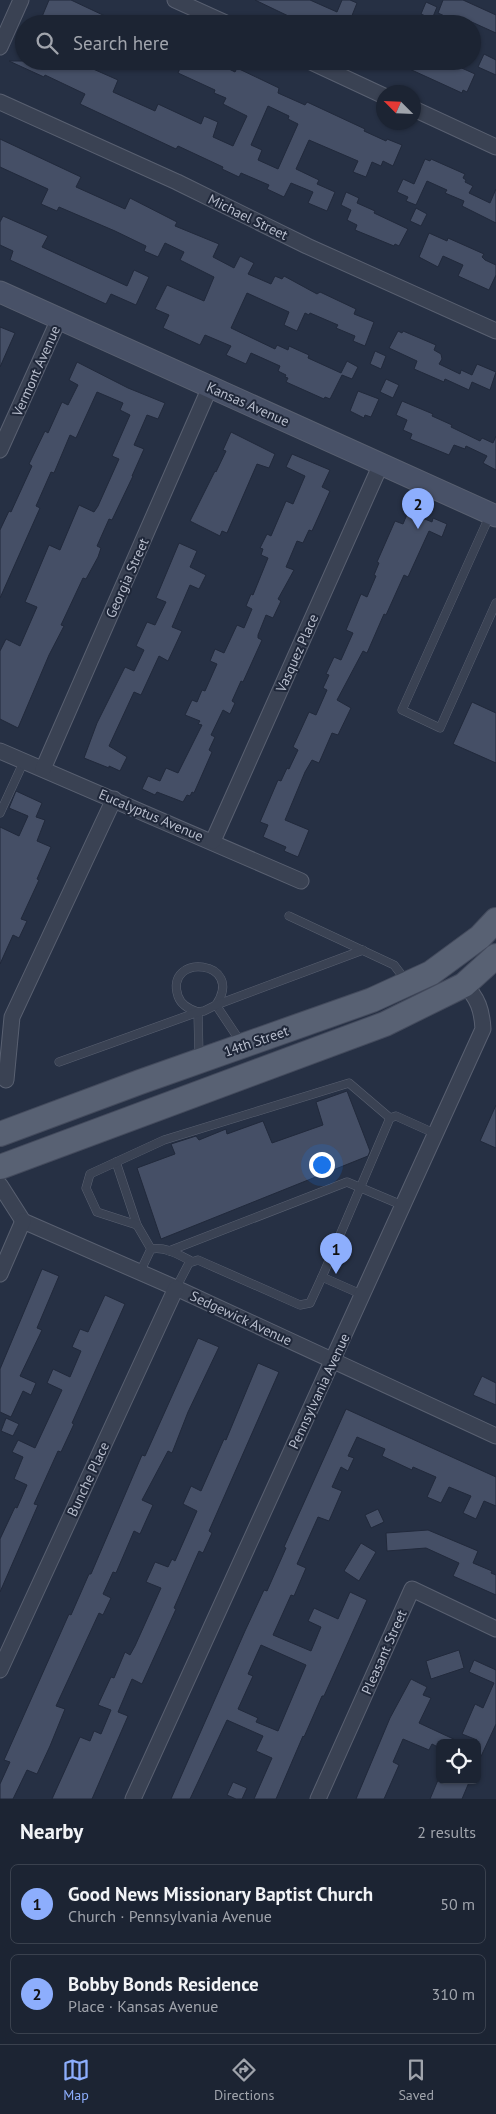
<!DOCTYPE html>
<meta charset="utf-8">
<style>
body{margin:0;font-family:"PT Sans",sans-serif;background:#252c3b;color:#f1f3f6}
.controls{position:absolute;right:15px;bottom:15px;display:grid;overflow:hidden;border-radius:8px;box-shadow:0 1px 4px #0004}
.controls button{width:45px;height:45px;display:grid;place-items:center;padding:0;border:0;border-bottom:1px solid #3a414e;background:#1c2433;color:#f1f3f6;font:25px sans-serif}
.compass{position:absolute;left:376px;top:85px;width:45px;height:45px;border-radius:50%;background:#1c2433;box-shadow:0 1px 4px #0004;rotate:294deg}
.you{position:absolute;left:321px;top:1164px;width:18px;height:18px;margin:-12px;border:4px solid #fff;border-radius:50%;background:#1a73e8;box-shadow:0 0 0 8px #1a73e833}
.badge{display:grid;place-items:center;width:32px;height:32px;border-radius:50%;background:#8daefd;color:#111;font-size:16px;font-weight:700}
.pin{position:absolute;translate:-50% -41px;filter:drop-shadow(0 1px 2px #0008)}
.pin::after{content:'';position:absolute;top:26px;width:18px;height:15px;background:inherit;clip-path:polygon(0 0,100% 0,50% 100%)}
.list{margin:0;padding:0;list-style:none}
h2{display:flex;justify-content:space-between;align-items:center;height:65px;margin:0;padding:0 20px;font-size:21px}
h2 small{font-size:16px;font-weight:400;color:#a0a4ac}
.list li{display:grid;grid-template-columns:32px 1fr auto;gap:15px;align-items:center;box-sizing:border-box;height:80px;margin:0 10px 10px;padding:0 10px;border:1px solid #3a414e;border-radius:8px}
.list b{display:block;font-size:19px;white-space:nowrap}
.list p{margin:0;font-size:16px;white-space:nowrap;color:#a0a4ac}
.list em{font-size:16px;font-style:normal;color:#a0a4ac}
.icon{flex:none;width:28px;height:28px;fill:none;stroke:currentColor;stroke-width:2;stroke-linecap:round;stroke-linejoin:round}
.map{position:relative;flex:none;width:496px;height:1799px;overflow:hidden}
.search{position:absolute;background:#1c2433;box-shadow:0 1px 4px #0004;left:15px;right:15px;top:15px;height:55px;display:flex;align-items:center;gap:12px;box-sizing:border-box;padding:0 18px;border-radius:28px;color:#a0a4ac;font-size:19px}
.sheet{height:245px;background:#1c2433}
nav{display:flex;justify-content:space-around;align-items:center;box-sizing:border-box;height:70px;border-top:1px solid #3a414e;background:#1c2433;font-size:14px;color:#a0a4ac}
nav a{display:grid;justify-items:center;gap:2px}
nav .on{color:#8daefd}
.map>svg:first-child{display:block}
</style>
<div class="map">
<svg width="496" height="1799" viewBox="0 0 496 1799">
<rect width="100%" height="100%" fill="#263044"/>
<!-- building -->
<g fill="#454f66" stroke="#21293b" fill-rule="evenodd">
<polygon points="49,0 71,0 122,24 39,24"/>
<polygon points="255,0 310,0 337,12 342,0 350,0 357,3 351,18 364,24 318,24 310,20 308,24 305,24"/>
<polygon points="443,0 463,0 496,15 496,33 465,19 462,24 438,13"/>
<polygon points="426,2 437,7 432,19 421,14"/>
<polygon points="484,54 496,60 496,75 478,67"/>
<path d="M 9,61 L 75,61 L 118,80 L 113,92 L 155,111 L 158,104 L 201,124 L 204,116 L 218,122 L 213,137 L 233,146 L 247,116 L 223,104 L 226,98 L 214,93 L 215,90 L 178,73 L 183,61 L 213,61 L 235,72 L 237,68 L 279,88 L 278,93 L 305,105 L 307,102 L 365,129 L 364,131 L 386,141 L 387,139 L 402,145 L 393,166 L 383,161 L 381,166 L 372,162 L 366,177 L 353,172 L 358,161 L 309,140 L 296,169 L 319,180 L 317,184 L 335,192 L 327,211 L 308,203 L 313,192 L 291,183 L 284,197 L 267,189 L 269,185 L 241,173 L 239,177 L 222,169 L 223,167 L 178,146 L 176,149 L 80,104 L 85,94 L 45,75 L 44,77 ZM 268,106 L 289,116 L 288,119 L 298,124 L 278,169 L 258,160 L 262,150 L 251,145 Z"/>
<polygon points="392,61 446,61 475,74 467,92 463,90 462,93"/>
<polygon points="0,139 81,177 76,187 125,209 130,198 177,222 175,226 219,244 213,257 234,268 240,256 254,263 248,274 271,284 275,276 282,279 284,276 317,294 320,292 356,309 354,314 374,322 365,346 353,341 355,336 336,328 338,325 310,313 309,315 305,313 297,331 284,325 289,312 247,293 231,328 275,349 277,345 288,350 289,346 309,355 308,358 341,373 347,361 358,367 352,379 342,375 330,399 325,397 324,399 286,382 288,378 285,377 286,375 278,371 280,366 251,353 246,364 226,355 231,346 205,335 200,345 163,328 169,315 155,309 167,285 204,301 214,277 180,260 184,252 165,243 158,257 144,251 146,246 115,231 59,207 57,211 41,204 48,189 0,167"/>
<polygon points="425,159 430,161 431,159 465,174 463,178 466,180 465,182 473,186 469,193 490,203 496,189 496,223 462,206 464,201 445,193 447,190 427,181 416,205 406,201 408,197 397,192 403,179 414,184"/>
<polygon points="346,192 359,198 357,203 375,211 374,213 408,229 399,246 395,244 394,246 355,230 357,225 347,220 351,210 341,205"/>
<polygon points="416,208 427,214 421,226 410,221"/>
<polygon points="3,216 48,236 42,247 127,286 134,270 149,277 136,305 111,294 106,304 10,260 13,251 0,245 0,222"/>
<polygon points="429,233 447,241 448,238 484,254 482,257 485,260 496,265 496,275 489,290 458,276 463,265 443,256 438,267 419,257"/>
<polygon points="0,327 15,333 0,367"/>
<polygon points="398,331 402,333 403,331 436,345 434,350 441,354 442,359 439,364 460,374 461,370 472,375 477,364 496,372 490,390 472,382 469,390 445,379 444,382 414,369 417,361 389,348"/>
<polygon points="375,351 386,356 381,369 370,364"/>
<polygon points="77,362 128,388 165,403 158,419 147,415 134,445 144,449 132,476 133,476 112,520 109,519 97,546 101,548 98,557 86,579 83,578 61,625 64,626 49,655 18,728 0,719 0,651 6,639 20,646 37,607 25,602 49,545 60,550 79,505 94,512 98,506 119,459 112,456 130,415 120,410 123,403 97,392 76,438 70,435 54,473 51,472 36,506 40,508 0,598 0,530 9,511 11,512 32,466 29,464 45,431 48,433 62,402 68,405 78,385 69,380"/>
<polygon points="386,379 399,385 393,398 380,392"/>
<polygon points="358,391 379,399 371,417 365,415 364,418 350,411"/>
<polygon points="402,401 433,414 432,416 452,425 451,427 480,441 482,438 493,443 496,436 496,470 483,463 487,456 466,446 465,449 454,445 449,455 410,439 412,434 403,430 407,420 396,415"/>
<polygon points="231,432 275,454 269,468 257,464 227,533 222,531 220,536 190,521 215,471 216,472 226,451 223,450"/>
<polygon points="292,454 330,470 322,487 330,491 312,531 309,530 303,543 297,541 286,567 294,570 278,599 281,601 273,618 266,615 258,635 258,638 262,640 243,682 241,681 232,701 235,703 230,714 223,710 211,735 215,737 209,750 212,752 194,793 192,792 190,796 187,795 183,802 157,792 155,795 142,789 148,776 160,781 166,768 178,773 202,725 198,724 200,721 185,715 192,700 197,702 202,690 205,691 217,664 210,661 215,649 224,653 237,625 244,628 252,609 246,606 251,594 253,595 268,558 261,555 263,549 260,548 267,534 271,536 286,501 293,504 305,476 286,467"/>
<polygon points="408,512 432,522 433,518 447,524 442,537 429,531 408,577 404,575 386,615 384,614 367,653 363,651 337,700 351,708 338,735 332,733 319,763 312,760 305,772 285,820 309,830 298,857 284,851 286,847 263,837 268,825 260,822 278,780 281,781 287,768 289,769 298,750 293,747 309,712 316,715 327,690 323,688 329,675 326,674 334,657 341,660 353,633 346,630 361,594 367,597 376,576 374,575 379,563 377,562 395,521 403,524"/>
<polygon points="179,543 197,551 190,567 206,575 199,589 190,585 172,627 182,631 168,661 159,656 141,695 134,692 109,746 127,757 120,771 109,766 109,768 84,758 97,723 125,667 134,671 144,650 136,646 147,622 155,625 166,602 156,598"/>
<polygon points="472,702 496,713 496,763 453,744"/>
<polygon points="16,791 42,803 36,817 45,820 37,841 51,847 37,879 39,880 21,919 27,921 19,938 13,935 0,964 0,827 19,836 28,816 9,808"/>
<polygon points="347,1091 370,1151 368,1156 161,1239 137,1168 175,1154 171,1144 196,1136 199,1140 226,1129 227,1134 263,1121 272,1143 323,1125 316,1102"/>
<polygon points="496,1105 496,1148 480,1141"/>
<polygon points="42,1269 59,1276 37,1328 42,1330 20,1376 36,1383 31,1395 23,1391 11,1417 0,1412 0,1369"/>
<polygon points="105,1295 125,1304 72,1423 74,1424 61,1452 58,1451 34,1504 38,1505 0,1592 0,1539 15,1507 17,1508 27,1485 14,1479 23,1457 12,1452 18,1440 35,1448 62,1390 47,1383 53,1369 70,1377 81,1351 72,1347 80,1329 88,1332"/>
<polygon points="198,1338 219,1347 188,1412 172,1453 168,1451 142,1500 153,1505 140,1534 134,1531 116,1573 113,1572 103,1594 111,1598 103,1615 99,1613 56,1706 65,1709 50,1746 37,1774 27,1770 13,1799 0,1799 0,1784 10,1762 4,1760 69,1614 71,1615 89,1574 91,1574 142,1455 145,1456"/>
<polygon points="258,1363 279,1372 209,1531 212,1533 203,1553 199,1551 174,1608 176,1609 142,1684 132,1679 118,1712 128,1716 92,1799 52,1799 80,1737 90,1741 94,1731 101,1734 111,1710 98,1705 111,1677 114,1678 125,1652 130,1655 135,1646 161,1588 146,1582 155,1562 168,1567 172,1559 175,1561 197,1511 183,1504 191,1486 201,1491 224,1439 226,1440"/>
<polygon points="482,1376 496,1383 496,1405 473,1395"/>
<path d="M 346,1409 L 496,1477 L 496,1506 L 484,1501 L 476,1519 L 463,1513 L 471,1496 L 449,1487 L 441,1503 L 427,1497 L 436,1477 L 413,1467 L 412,1470 L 382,1456 L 385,1449 L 357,1437 L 348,1456 L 354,1458 L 348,1471 L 341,1467 L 332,1487 L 342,1491 L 329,1521 L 318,1517 L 297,1564 L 306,1568 L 294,1596 L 291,1595 L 273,1635 L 311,1651 L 321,1627 L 308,1621 L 314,1608 L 338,1619 L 350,1592 L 367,1600 L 324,1696 L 322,1696 L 304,1737 L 303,1736 L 276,1799 L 254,1799 L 272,1758 L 256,1751 L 263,1736 L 227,1720 L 190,1799 L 171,1799 L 245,1631 L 264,1590 L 267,1591 L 286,1548 L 284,1547 ZM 261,1645 L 306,1665 L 278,1731 L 256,1722 L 258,1718 L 238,1709 L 253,1676 L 248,1674 Z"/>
<polygon points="6,1418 19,1424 13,1436 1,1431"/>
<polygon points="378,1509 384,1522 371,1528 365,1515"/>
<polygon points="428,1530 478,1551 473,1563 492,1571 491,1573 496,1575 496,1595 453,1576 459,1563 426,1548 387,1551 386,1533"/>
<polygon points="361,1543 376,1552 359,1581 344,1571"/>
<polygon points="459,1650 464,1668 431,1679 426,1661"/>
<polygon points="474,1660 496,1670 496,1724 477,1765 477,1740 462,1734 475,1704 483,1708 494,1683 469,1672"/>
<polygon points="411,1679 427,1687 423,1695 431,1698 419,1723 462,1743 440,1743 440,1748 432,1744 429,1750 403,1739 393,1762 399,1765 384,1799 356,1799 390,1718"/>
<polygon points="438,1780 470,1780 462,1799 430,1799"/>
<polygon points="233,1782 247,1788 242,1799 236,1799 227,1795"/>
</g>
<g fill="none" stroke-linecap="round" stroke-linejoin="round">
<!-- lane casing -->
<g stroke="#596071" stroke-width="9">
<g id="lane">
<polyline points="490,515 402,710 440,728 496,603"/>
<polyline points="0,813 24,761"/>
<polyline points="289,916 394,965 407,982"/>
<polyline points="216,1005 242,1044"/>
<path d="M 198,1012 C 188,1009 181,1005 178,996 C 164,952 246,960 216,1005"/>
<polyline points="198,1012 199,1057"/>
<polyline points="59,1062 198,1012 204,1011 216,1005 363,950"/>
<polyline points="116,1162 137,1225 151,1249"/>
<polyline points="137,1225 97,1212 86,1188 90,1174 164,1140 349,1083 390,1118"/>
<polyline points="169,1251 347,1182 404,1206"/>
<path d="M 140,1272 L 151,1249 C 165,1246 179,1255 191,1261"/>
<polyline points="176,1288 189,1263 198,1260 300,1305 310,1303 322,1277"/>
<polyline points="363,1295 322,1277 390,1118 396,1116 436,1134"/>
</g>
</g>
<!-- street casing -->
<g stroke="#596071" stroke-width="17">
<g id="street">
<polyline points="175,0 228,24"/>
<polyline points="0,47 21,0"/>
<polyline points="309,61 384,96"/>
<polyline points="0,102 177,182 307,246 496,331"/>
<polyline points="414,109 496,147"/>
<polyline points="0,450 59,319"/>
<polyline points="0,751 301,881"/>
<polyline points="43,769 210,387"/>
<polyline points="213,841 381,464"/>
<polyline points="6,1080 12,1017 114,799"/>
<polyline points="0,1185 23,1221 176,1288 496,1436"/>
<polyline points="0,1274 23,1221"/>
<polyline points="0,1670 176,1288"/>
<path d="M 133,1799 L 483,1029 C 482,1011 478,997 464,985"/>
<polyline points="318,1799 412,1589 496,1629"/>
</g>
</g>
<!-- secondary casing -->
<g stroke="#596071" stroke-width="23">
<polyline id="secondary" points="0,292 496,516"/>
</g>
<!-- primary casing -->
<g stroke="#444b5d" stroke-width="26">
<g id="primary">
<polyline points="0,1134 140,1082 372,1000 431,973 480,937 496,920"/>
<polyline points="0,1167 385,1024 464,985 496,956"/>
</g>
</g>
<!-- lane -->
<use href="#lane" stroke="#3a4253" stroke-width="8"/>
<!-- street -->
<use href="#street" stroke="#3a4253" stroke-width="15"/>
<!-- secondary -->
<use href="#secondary" stroke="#485167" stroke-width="21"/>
<!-- primary -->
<use href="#primary" stroke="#586173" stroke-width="24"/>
</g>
<g text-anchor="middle" stroke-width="4" stroke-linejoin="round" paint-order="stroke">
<!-- street labels -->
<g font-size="14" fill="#b8becd" stroke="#1f2739">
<text transform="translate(248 217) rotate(26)" y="5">Michael Street</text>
<text transform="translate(36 371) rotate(-66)" y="5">Vermont Avenue</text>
<text transform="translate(248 404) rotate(24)" y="5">Kansas Avenue</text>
<text transform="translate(127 578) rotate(-66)" y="5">Georgia Street</text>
<text transform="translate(297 653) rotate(-66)" y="5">Vasquez Place</text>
<text transform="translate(151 815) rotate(23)" y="5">Eucalyptus Avenue</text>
<text transform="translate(256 1041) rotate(-19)" y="5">14th Street</text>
<text transform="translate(241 1318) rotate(25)" y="5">Sedgewick Avenue</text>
<text transform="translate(319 1391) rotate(-65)" y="5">Pennsylvania Avenue</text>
<text transform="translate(88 1479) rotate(-65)" y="5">Bunche Place</text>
<text transform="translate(384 1652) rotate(-66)" y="5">Pleasant Street</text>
</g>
</g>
</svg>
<div class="controls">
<button><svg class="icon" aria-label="locate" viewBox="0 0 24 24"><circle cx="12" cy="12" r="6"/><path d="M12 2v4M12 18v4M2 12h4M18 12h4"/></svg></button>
</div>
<svg class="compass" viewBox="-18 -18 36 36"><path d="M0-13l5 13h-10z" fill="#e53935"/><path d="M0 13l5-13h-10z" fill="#a0a4ac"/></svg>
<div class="you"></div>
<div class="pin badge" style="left:336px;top:1274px">1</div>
<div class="pin badge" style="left:418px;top:529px">2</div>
<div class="search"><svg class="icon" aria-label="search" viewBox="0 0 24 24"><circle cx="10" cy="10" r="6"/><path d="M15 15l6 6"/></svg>Search here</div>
</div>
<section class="sheet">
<h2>Nearby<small>2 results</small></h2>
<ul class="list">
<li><span class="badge">1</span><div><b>Good News Missionary Baptist Church</b><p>Church · Pennsylvania Avenue</p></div><em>50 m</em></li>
<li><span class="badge">2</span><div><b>Bobby Bonds Residence</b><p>Place · Kansas Avenue</p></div><em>310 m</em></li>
</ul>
</section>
<nav>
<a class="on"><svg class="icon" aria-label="map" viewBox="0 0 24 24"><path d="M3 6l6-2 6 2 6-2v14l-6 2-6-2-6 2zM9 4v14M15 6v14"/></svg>Map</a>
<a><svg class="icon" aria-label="directions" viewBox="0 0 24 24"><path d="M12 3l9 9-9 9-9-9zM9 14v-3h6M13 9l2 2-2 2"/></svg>Directions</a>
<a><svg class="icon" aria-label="saved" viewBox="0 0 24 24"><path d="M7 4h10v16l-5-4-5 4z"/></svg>Saved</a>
</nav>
